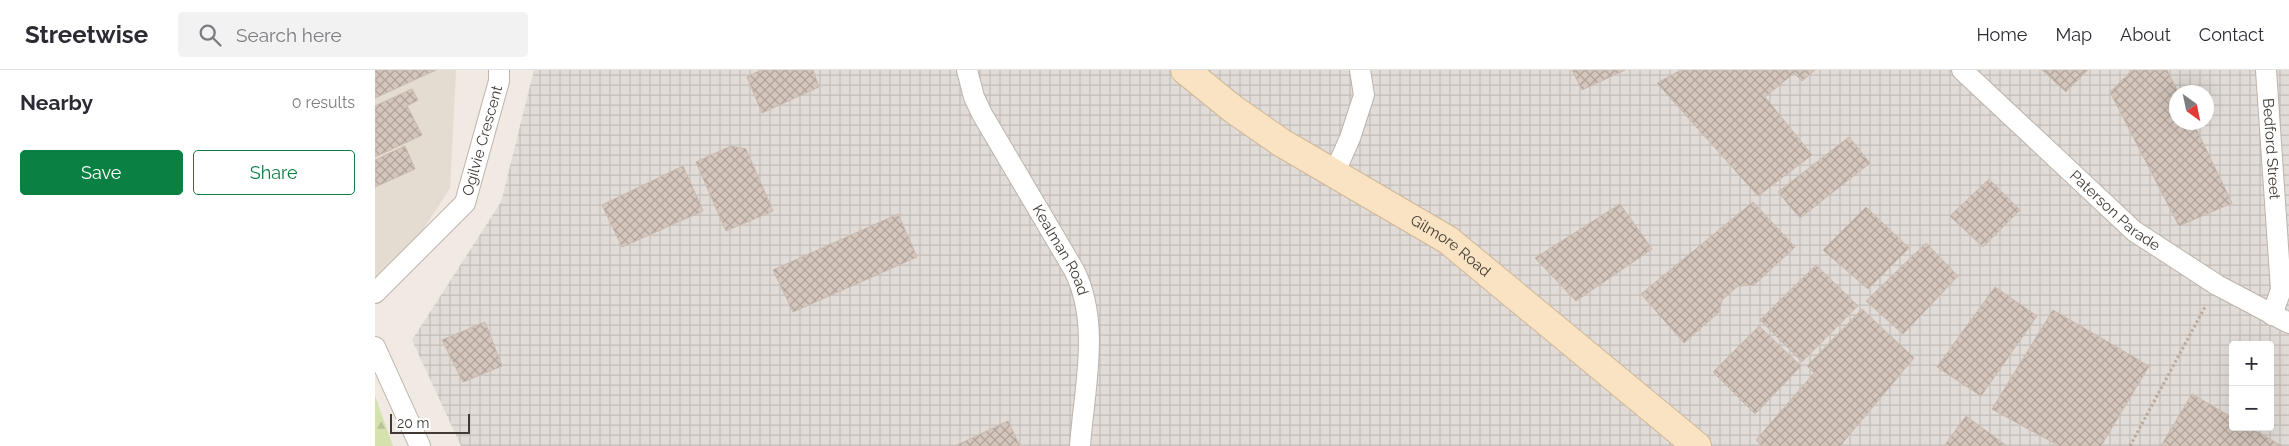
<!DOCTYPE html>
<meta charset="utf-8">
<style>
body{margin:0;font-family:Raleway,sans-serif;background:#f2f2f3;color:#2b2b33}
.controls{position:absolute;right:15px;bottom:15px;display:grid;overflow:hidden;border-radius:5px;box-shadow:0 5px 20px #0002}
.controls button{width:45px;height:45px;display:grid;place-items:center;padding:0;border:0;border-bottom:1px solid #e1e1e2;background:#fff;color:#2b2b33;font:25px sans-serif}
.compass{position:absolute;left:1794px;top:15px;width:45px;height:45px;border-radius:50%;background:#fff;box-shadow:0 5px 20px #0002;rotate:147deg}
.scale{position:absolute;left:15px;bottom:12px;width:80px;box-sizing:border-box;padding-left:5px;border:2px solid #413a34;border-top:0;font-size:14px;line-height:18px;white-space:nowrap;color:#413a34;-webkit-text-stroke:4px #fff;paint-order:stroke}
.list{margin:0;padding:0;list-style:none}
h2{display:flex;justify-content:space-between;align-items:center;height:65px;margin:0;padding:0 20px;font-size:21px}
h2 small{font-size:16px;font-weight:400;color:#7c7c81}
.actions{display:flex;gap:10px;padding:15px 20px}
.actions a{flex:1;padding:11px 0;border:1px solid #0b8043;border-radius:5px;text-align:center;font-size:18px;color:#0b8043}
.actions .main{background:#0b8043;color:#fff}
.icon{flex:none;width:28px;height:28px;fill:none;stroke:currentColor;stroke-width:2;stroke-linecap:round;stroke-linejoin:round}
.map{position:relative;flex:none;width:1914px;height:376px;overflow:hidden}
header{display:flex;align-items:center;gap:30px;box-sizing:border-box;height:70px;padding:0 25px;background:#fff;border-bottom:1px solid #e1e1e2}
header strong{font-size:24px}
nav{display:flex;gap:28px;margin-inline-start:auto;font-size:18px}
.search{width:350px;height:45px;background:#f2f2f3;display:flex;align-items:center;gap:12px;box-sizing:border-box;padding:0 18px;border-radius:5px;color:#7c7c81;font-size:19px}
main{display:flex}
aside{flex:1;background:#fff}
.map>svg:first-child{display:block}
</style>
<header>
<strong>Streetwise</strong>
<div class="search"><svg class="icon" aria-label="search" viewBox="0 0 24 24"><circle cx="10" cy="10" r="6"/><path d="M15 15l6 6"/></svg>Search here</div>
<nav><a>Home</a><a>Map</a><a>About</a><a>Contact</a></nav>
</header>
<main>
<aside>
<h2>Nearby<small>0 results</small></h2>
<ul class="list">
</ul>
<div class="actions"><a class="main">Save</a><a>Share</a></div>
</aside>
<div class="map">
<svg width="1914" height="376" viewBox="0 0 1914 376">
<defs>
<pattern id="industrial-grid" width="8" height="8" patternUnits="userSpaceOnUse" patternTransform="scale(1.25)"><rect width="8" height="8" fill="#e2dcd8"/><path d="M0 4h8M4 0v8" fill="none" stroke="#c3beba"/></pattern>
<pattern id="forest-firs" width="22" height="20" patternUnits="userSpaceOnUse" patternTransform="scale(1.25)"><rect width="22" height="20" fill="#d4e2ae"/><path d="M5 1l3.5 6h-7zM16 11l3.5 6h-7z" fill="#b7c396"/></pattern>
<pattern id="building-cross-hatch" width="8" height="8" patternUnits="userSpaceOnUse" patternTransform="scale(1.25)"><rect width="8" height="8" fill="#d4c6bc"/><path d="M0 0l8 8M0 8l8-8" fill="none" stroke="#aea29a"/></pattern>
</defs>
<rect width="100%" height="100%" fill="#f0eae3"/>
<!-- residential -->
<polygon fill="#e4dbd1" points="0,0 81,0 75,118 0,234"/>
<!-- industrial -->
<path fill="url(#industrial-grid)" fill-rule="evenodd" d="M 159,0 L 1914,0 L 1914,376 L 86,376 L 37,270 L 126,132 ZM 1802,22 L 1832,22 L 1832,52 L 1802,52 ZM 1858,275 L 1895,275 L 1895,357 L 1858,357 Z"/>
<!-- forest -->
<polygon fill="url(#forest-firs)" points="0,326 18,376 0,376"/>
<!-- building -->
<g fill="url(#building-cross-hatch)" stroke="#cbbaad">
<polygon points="0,0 61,0 0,28"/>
<polygon points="386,0 438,0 444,17 387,43 372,7"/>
<polygon points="1197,0 1250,0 1207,20"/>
<polygon points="1306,0 1440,0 1427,11 1419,3 1390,27 1437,85 1383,126 1282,13"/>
<polygon points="1667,0 1713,0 1691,22"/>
<polygon points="1757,0 1792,0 1803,22 1802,22 1802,52 1818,52 1857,133 1804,156 1735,22"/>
<polygon points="37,19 43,30 32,36 47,65 0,87 0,36"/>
<polygon points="1474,67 1495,93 1425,148 1403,122"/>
<polygon points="30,76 40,99 0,117 0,90"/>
<polygon points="356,76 371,79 398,141 351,161 321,92"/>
<polygon points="308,96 328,141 247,177 227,135"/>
<polygon points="1614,109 1645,140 1608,177 1575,146"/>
<polygon points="1378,132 1420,177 1379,215 1363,216 1347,230 1344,242 1309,273 1266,224"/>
<polygon points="1245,134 1277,179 1201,231 1160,188"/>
<polygon points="1491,137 1534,178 1493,219 1448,180"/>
<polygon points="523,144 542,187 418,242 398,200"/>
<polygon points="1551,173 1583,206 1528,264 1491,231"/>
<polygon points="1441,195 1483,236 1427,292 1385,250"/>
<polygon points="1620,217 1662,246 1606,326 1562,297"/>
<polygon points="1487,239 1539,288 1465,376 1387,376 1381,370 1439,303 1432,296"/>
<polygon points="1678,240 1774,296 1726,376 1684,376 1617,339"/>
<polygon points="110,252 127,296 88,312 67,270"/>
<polygon points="1384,256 1426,296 1380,344 1338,302"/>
<polygon points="1817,324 1858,348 1858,357 1874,357 1907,376 1786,376"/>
<polygon points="1591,346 1632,376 1569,376"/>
<polygon points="633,351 645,376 580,376"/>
</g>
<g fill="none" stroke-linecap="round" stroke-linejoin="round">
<!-- street casing -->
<g stroke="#bdb3aa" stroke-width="22">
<g id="street">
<path id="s1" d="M 592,0 L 599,27 L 607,44 L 699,200 C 726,253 709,319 705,376"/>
<path id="s2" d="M 1587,0 L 1759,161 L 1842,215 L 1914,253"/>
<path id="s3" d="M 1891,0 L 1906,220 L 1897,245"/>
<polyline points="959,104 975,68 989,25 985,0"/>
<path id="s4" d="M 0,223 L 90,133 L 124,11 L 124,0"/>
<polyline points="0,277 45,376"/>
</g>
</g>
<!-- secondary casing -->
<g stroke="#d0b798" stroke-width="30">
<g id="secondary">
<path id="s5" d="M 810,0 L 858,39 L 907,73 L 1073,170 L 1322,376"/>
</g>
</g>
<!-- path -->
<polyline stroke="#bba999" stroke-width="3" stroke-dasharray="2.5 2.5" stroke-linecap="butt" points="1755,376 1831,235"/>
<!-- street -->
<use href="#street" stroke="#fff" stroke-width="20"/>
<!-- secondary -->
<use href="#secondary" stroke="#fae3c3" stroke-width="28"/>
</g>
<g text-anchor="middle" stroke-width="4" stroke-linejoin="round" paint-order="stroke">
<!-- street labels -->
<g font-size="15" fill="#413a34" stroke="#fff">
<text dy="5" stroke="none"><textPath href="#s4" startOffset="192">Ogilvie Crescent</textPath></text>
<text dy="5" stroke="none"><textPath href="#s3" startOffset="79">Bedford Street</textPath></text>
<text dy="5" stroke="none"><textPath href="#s2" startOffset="208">Paterson Parade</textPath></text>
<text dy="5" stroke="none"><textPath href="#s5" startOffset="319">Gilmore Road</textPath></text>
<text dy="5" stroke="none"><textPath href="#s1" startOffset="204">Kealman Road</textPath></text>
</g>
</g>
</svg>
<div class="controls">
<button>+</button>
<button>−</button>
</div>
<svg class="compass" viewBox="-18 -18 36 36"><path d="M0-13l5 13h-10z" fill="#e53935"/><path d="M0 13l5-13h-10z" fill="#7c7c81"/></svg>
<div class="scale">20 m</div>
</div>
</main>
